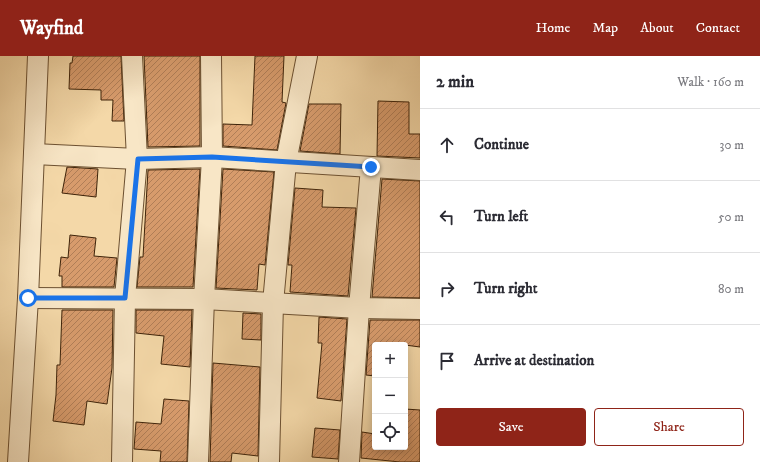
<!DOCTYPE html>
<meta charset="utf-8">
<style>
body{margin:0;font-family:"IM FELL DW Pica",serif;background:#f7f7f7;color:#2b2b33}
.controls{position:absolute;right:12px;bottom:12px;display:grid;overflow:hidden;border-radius:4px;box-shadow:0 2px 10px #0003}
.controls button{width:36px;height:36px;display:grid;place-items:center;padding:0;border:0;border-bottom:1px solid #e1e1e2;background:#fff;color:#2b2b33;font:20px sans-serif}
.stop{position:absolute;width:12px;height:12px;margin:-9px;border:3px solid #1a73e8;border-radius:50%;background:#fff}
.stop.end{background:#1a73e8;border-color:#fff;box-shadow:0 1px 4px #0008}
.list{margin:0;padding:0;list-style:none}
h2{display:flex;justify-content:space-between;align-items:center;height:52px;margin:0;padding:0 16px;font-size:17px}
h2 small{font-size:13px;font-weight:400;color:#7c7c81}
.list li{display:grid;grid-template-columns:26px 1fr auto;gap:12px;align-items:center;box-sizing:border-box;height:72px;padding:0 16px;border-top:1px solid #e1e1e2}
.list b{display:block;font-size:15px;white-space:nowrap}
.list em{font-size:13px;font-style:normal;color:#7c7c81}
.actions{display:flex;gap:8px;padding:12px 16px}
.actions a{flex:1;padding:9px 0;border:1px solid #8f2418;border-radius:4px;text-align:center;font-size:14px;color:#8f2418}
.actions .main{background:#8f2418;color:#fff}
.icon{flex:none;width:22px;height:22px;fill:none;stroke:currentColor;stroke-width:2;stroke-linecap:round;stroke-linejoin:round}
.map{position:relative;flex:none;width:420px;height:406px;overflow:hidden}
header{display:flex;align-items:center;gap:24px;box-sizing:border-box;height:56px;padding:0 20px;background:#8f2418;color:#fff}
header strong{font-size:19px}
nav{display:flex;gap:22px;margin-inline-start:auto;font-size:14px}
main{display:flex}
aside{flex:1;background:#fff}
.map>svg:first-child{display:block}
</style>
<header>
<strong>Wayfind</strong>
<nav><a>Home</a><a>Map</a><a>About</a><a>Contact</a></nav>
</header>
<main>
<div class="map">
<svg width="420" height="406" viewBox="0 0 420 406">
<defs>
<pattern id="building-hatch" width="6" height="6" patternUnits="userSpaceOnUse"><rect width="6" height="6" fill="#d79b6c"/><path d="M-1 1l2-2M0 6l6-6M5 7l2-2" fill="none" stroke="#b07e57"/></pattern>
</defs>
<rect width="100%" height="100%" fill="#f4d8a8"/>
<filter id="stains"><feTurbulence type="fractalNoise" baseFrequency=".005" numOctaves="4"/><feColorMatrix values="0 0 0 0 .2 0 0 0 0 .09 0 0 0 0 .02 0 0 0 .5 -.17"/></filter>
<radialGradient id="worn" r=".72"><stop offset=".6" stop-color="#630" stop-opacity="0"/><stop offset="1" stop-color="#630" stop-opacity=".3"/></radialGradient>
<!-- building -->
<g fill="url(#building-hatch)" stroke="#3e2309">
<polygon points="73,0 121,0 124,65 112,65 113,44 101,44 101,34 69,33 70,7 72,7"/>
<polygon points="144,0 200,0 200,90 148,91"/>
<polygon points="255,0 284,0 282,46 286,47 277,94 223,90 223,68 252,69"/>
<polygon points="378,45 409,46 409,78 420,78 420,102 377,100"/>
<polygon points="309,48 341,48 340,98 300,95"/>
<polygon points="67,111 98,113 96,141 62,137"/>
<polygon points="200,113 193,231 137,231 140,201 143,201 148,114"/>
<polygon points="223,113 274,116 265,209 259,208 257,234 216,232"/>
<polygon points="382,123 420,125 420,242 372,241"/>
<polygon points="295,132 323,134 322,151 356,152 348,240 290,236 292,209 288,209"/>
<polygon points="70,179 96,182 94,200 117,202 114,231 62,231 62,220 59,220 61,201 68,202"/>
<polygon points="62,254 113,254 112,312 107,348 87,345 84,369 53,365 56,339 57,309 60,309"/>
<polygon points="136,254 192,254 190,311 161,308 164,280 136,277"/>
<polygon points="243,257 261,258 261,284 242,283"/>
<polygon points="319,261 347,263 341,345 317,342 322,287 318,287"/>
<polygon points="370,264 420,264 420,291 405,289 375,289 375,320 366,319"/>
<polygon points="213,307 260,311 258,400 232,397 231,406 210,406"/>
<polygon points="164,343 189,345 187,406 160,406 161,395 134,393 136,366 161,368"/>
<polygon points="405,353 420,354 420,406 400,406 361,402 362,376 375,378 375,391 405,391"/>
<polygon points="315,372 340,374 338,403 312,401"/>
</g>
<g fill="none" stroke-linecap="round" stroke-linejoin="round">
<!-- minor casing -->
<g stroke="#6c5031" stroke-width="22">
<g id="minor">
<polyline points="34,98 137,103 212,101 420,114"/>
<polyline points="28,242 204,243 359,252 420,253"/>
<polyline points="18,406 28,242 38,0"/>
<polyline points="122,406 125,242 137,103 132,0"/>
<polyline points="198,406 204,243 212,101 211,0"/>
<polyline points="269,406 273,247 286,106 307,0"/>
<polyline points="349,406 359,252 371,111"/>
</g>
</g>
<!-- minor -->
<use href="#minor" stroke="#f8e6c6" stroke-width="20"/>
</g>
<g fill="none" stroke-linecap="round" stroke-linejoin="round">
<!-- route -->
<polyline stroke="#1a73e8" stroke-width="5" points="28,242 125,242 138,103 212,101 371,111"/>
</g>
<rect width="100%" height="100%" filter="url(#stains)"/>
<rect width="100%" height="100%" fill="url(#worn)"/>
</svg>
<div class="controls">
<button>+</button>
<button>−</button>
<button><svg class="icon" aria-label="locate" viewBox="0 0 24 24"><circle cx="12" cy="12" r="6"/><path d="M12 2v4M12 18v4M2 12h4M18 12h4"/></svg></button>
</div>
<div class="stop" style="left:28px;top:242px"></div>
<div class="stop end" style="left:371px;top:111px"></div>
</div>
<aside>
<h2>2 min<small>Walk · 160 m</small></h2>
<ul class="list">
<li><svg class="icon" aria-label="ahead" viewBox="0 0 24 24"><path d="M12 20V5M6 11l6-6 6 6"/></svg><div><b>Continue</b></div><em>30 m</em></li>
<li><svg class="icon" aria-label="left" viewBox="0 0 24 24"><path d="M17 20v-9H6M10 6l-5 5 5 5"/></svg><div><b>Turn left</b></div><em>50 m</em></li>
<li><svg class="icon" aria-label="right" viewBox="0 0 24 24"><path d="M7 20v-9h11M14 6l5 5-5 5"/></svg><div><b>Turn right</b></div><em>80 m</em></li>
<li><svg class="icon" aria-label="arrive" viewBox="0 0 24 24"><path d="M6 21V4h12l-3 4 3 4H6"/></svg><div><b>Arrive at destination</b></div></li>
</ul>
<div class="actions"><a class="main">Save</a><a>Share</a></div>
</aside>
</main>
